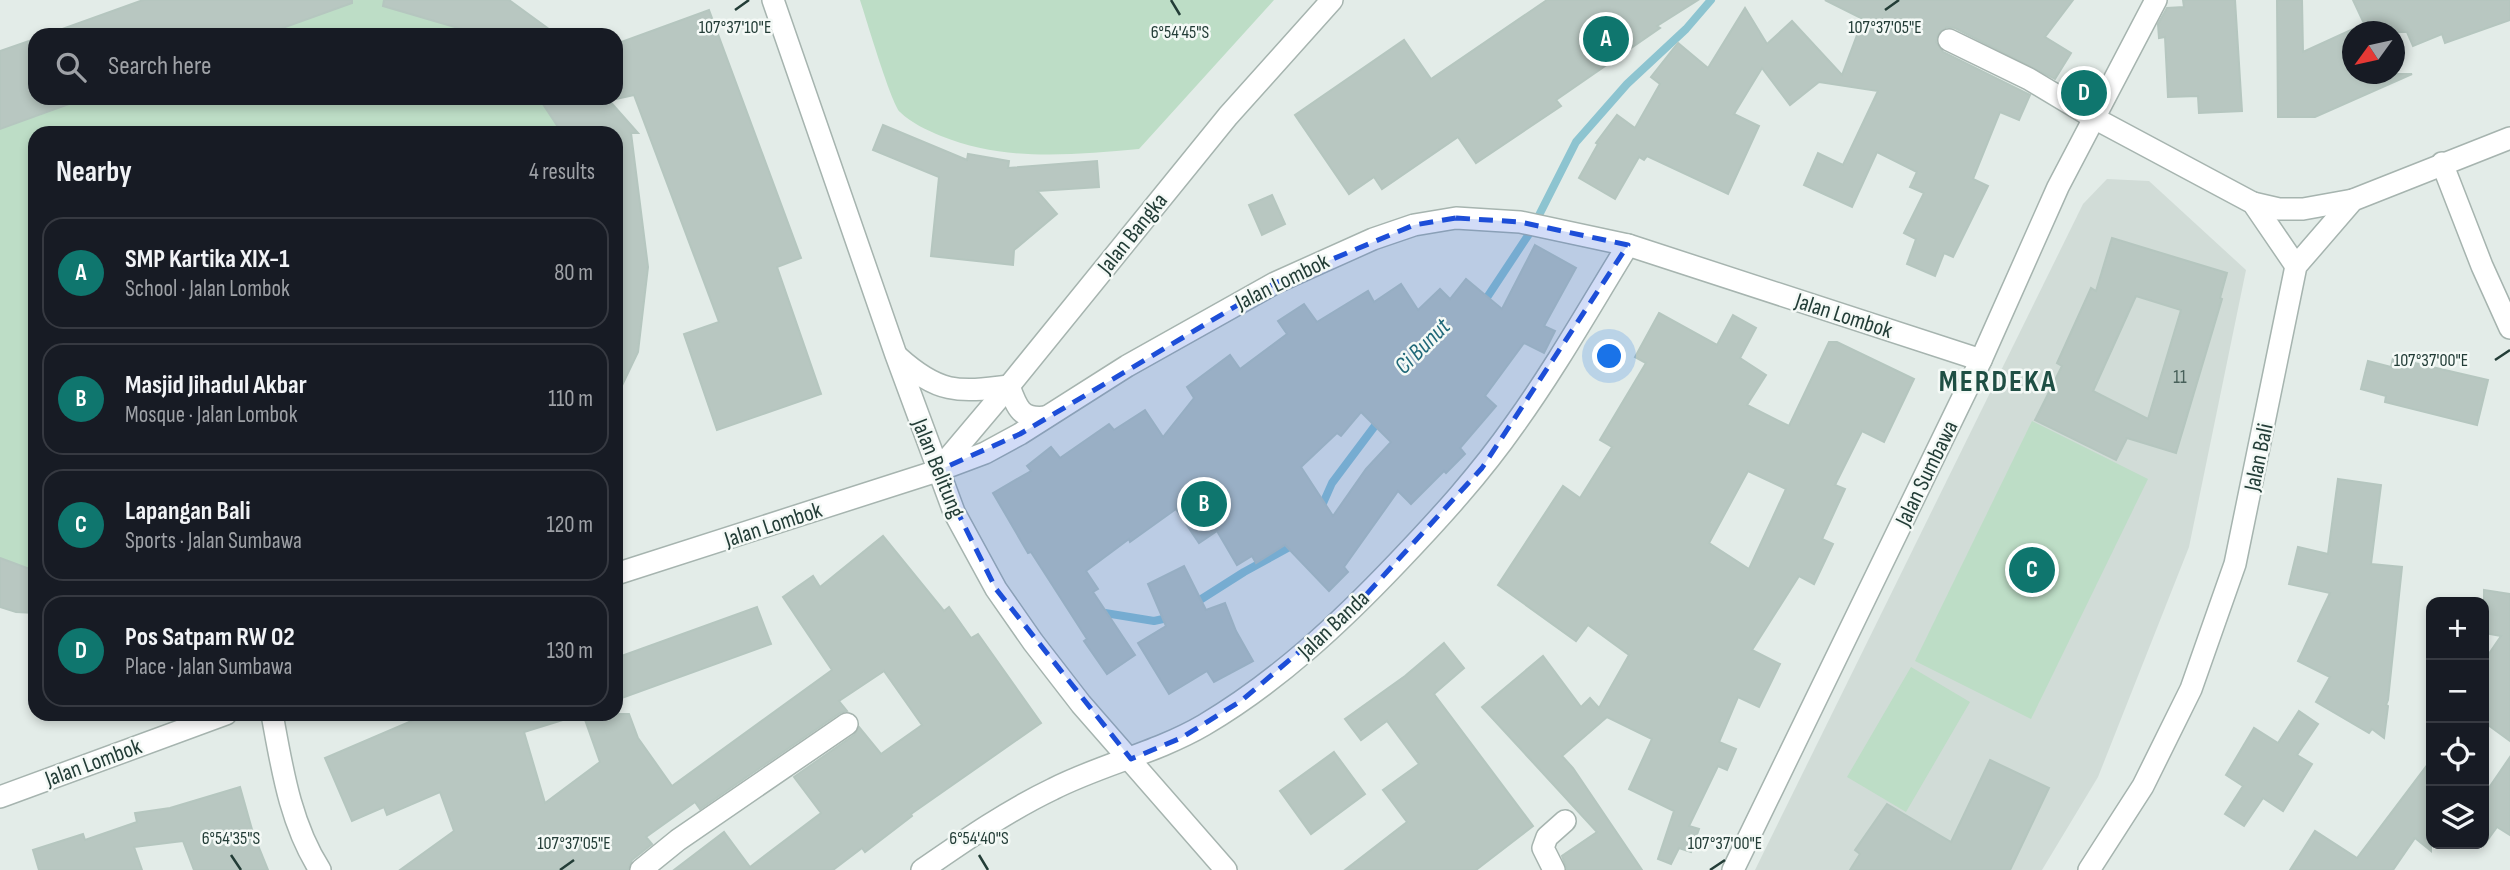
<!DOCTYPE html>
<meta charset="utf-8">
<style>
body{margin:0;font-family:"Sofia Sans Condensed",sans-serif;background:#242831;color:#f1f3f6}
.controls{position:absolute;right:21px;bottom:21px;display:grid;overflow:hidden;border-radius:14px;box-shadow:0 4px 10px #0003}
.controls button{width:63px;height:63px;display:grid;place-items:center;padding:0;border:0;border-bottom:2px solid #363941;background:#171b24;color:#f1f3f6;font:35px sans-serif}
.compass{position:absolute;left:2342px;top:21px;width:63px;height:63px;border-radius:50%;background:#171b24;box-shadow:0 4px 10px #0003;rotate:237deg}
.you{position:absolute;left:1610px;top:357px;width:24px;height:24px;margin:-18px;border:5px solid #fff;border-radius:50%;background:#1a73e8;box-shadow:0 0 0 10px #1a73e833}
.badge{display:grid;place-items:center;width:46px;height:46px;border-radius:50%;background:#0f766e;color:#fff;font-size:23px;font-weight:700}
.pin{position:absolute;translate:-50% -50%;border:4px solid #fff;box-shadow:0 2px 7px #0006}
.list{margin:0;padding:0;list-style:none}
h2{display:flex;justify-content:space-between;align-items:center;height:91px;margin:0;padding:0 28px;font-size:30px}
h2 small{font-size:23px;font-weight:400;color:#9ea1a6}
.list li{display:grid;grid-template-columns:46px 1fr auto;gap:21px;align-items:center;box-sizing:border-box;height:112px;margin:0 14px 14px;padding:0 14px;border:2px solid #363941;border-radius:21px}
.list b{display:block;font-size:26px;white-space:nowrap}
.list p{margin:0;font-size:23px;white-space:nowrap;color:#9ea1a6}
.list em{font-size:23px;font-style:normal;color:#9ea1a6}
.icon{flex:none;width:38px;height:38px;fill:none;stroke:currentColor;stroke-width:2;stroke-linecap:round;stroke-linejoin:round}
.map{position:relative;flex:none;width:2510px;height:870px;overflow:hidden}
.search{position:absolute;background:#171b24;box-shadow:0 4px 10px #0003;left:28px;top:28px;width:595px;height:77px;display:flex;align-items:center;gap:18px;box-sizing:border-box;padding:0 24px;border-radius:21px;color:#9ea1a6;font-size:26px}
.panel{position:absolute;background:#171b24;box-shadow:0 4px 10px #0003;left:28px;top:126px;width:595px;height:595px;border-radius:21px}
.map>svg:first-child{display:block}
</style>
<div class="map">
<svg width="2510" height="870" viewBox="0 0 2510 870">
<rect width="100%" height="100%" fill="#e3ece8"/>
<!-- built -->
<polygon fill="#d1dcd7" points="2107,179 2149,181 2246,270 2189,547 2098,777 2042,870 1755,870 2083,204"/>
<!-- green -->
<g fill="#bdddc6">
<polygon points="143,0 509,0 552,35 45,35"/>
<path d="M 860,0 L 1274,0 L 1139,149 C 1072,155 1005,162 941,136 C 927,130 911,123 900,112 C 891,103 866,18 860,0 Z"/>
<polygon points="35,39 35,98 597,98 615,133 35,133 35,613 16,612 0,607 0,51"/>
<polygon points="2032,421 2148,479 2031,719 1915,661"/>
<polygon points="1911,667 1970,702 1906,812 1847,777"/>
</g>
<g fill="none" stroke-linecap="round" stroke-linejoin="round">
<!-- stream -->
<g stroke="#8dc4d0" stroke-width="8">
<polyline points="1482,305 1531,231 1576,142 1627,84 1686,29 1711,0"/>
<polyline points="1320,510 1332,483 1380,419"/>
<polyline points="1192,605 1244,572 1295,544"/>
<polyline points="1099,612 1154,621 1172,617"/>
</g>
</g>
<!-- building -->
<g fill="#b8c7c1" stroke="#b5c6bf" stroke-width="2" fill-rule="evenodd">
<polygon points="143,0 352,0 352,3 263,35 54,35 54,32"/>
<polygon points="384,0 509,0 557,35 471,35 465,30 383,6"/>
<polygon points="1547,0 1698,0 1657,26 1660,28 1556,100 1561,106 1476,163 1458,137 1382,189 1374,177 1349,194 1295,115 1404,40 1431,79"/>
<polygon points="1825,0 2073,0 2045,37 2071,53 2055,79 1955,28 1947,27 1938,34 1936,42 1943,52 2030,95 2019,120 2000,112 1973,179 1988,186 1953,257 1944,253 1935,276 1907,264 1916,239 1904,233 1924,193 1910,187 1917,172 1877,152 1852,207 1804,185 1818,153 1843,165 1878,91 1819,82 1790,105 1762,68 1734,114 1759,126 1728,194 1647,156 1644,160 1639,157 1615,199 1579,178 1598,144 1596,143 1617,115 1635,128 1660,84 1651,77 1678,43 1708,68 1745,8 1767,44 1792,21 1842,75 1863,19"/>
<polygon points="2183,0 2235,0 2242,111 2199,113 2198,96 2168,97 2165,37 2159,38 2158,24 2167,8 2184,7"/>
<polygon points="2277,0 2302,0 2303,52 2353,29 2353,74 2412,74 2315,117 2278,117"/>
<polygon points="2353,0 2510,0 2510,20 2445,43 2442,34 2413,46 2407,32 2368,32"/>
<polygon points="709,10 801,258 777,267 821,394 717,430 684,334 719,322 634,95 616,99 616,44"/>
<polygon points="35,39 35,98 77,98 77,101 0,129 0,51"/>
<polygon points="539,98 607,98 638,133 631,133 648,267 638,352 616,398 616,133 562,133"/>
<polygon points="883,125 967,160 968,154 1009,161 1008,168 1097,161 1099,187 1037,191 1057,214 1014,250 1013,265 931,256 939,177 873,150"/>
<polygon points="1272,195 1285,224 1262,235 1249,205"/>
<path d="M 2112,238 L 2227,273 L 2220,298 L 2222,299 L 2176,453 L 2127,438 L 2116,460 L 2035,420 L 2062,366 L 2057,363 L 2091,288 L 2096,291 ZM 2136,296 L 2181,310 L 2148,419 L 2093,391 Z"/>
<path d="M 1535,245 L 1576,268 L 1544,326 L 1555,331 L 1544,353 L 1524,343 L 1485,396 L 1496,406 L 1460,448 L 1465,454 L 1446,473 L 1444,471 L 1411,504 L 1398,491 L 1344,567 L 1348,572 L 1329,591 L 1285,545 L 1256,563 L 1252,556 L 1237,565 L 1217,531 L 1199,543 L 1176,509 L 1130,542 L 1129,539 L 1086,571 L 1098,589 L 1093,592 L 1135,655 L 1107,674 L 1084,641 L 1087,639 L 1031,552 L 1028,553 L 993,493 L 1031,471 L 1027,466 L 1051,447 L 1060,458 L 1109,424 L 1114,430 L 1145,410 L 1163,437 L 1194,398 L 1187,387 L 1230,355 L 1240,369 L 1287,334 L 1278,321 L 1304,304 L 1317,322 L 1368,291 L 1374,302 L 1401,284 L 1418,310 L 1440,289 L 1450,299 L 1466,279 L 1502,309 ZM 1361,412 L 1391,442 L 1366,469 L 1333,516 L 1301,467 L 1337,433 L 1341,436 Z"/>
<path d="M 1659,313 L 1717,345 L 1733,315 L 1756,328 L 1740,358 L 1766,375 L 1747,405 L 1789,426 L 1829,342 L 1837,342 L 1914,379 L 1884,442 L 1862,431 L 1835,485 L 1845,489 L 1822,539 L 1833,544 L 1814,584 L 1799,576 L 1752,650 L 1780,664 L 1759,707 L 1738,697 L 1719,742 L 1736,749 L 1727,770 L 1718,766 L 1689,826 L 1699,829 L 1691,852 L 1679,848 L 1671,864 L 1658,859 L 1674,811 L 1629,789 L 1652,739 L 1607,717 L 1562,756 L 1573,768 L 1642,870 L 1567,870 L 1562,856 L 1597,832 L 1482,707 L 1543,656 L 1581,707 L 1590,698 L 1599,708 L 1629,655 L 1588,625 L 1576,641 L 1498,585 L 1563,486 L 1580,498 L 1612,447 L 1600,440 L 1646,363 L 1635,357 ZM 1748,471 L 1786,489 L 1749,569 L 1709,543 Z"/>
<polygon points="2393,358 2488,380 2477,425 2385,402 2386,396 2361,389 2368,361 2391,367"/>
<polygon points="2338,479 2381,485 2371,564 2402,567 2388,700 2386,705 2388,706 2384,738 2372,729 2369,733 2316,702 2330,677 2298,661 2330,593 2289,584 2298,547 2328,554"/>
<polygon points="883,536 944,611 949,607 971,638 978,634 1041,723 911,814 912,816 865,852 862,848 833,870 674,870 724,832 750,867 821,813 794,777 854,735 859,727 881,754 922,725 884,671 839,701 847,711 840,713 700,809 695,802 646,837 652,844 632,860 628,870 400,870 454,831 440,792 387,815 384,807 352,821 325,758 414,720 412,714 566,714 566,719 524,732 545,803 600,762 583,714 629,714 638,738 672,786 832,670 783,597 813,576 820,587"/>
<polygon points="0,558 35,571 35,613 16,612 0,607"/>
<polygon points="1184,566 1206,610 1225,603 1236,631 1253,661 1214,682 1207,671 1169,694 1138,643 1166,626 1148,584"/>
<polygon points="2484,590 2510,594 2510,741 2484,722 2484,661 2501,636 2484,633"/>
<polygon points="757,607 771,644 616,700 616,658"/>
<polygon points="1444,643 1464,668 1434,694 1533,826 1476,870 1345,870 1407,822 1383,790 1419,764 1387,721 1361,740 1345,719 1405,676"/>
<polygon points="2299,711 2318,724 2297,755 2312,764 2283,811 2263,798 2244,826 2225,814 2243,786 2226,775 2254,728 2278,743"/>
<polygon points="1334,752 1365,794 1311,834 1280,791"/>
<polygon points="2510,757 2510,835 2497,827 2484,845 2484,795"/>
<polygon points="1990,760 2049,788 2010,870 1850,870 1860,854 1855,850 1887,804 1951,842"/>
<polygon points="2431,760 2431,851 2415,838 2393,870 2290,870 2315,831 2357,858"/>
<polygon points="240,787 253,833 268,870 194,870 183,841 134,847 142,870 39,870 33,850 83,834 85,840 137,822 135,813 170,808"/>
</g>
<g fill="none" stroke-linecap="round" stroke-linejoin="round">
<!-- minor casing -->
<g stroke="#a6b4af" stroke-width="24">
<g id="minor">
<polyline points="773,0 896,355 954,512 996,589 1033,642 1081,704 1226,870"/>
<polyline points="1949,40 2029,79 2094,118 2253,203 2296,266"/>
<polyline points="2442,163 2482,266 2510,328"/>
<polyline points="2253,203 2279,209 2303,209 2353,200"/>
<path d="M 898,357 C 938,393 957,393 1009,386 C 1017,408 1021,420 1046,417"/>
<polyline points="939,469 1009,386 1228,116 1332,0"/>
<polyline points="616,574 937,471 985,453 1020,434 1127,366 1275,283 1373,239 1414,225 1456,218 1520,222 1628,245 1981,360"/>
<path d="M 272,714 C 282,768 290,823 320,870"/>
<polyline points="0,797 226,714"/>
<polyline points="641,870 678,840 847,724"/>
<path d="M 922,870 C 964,841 1007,811 1053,789 C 1102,764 1156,753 1204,725 C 1277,682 1340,623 1398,562 C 1440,518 1480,474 1515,424 C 1556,367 1591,305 1628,245"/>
<polyline points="1554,870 1543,848 1547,837 1565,821"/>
<polyline points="1733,870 1981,360 2058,187 2156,0"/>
<polyline points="2089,870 2143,786 2191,689 2235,564 2296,266 2353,200 2510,138"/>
</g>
</g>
<!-- minor -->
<use href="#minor" stroke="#fff" stroke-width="21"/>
</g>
<!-- marked area -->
<path fill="#1d4ed8" fill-opacity="0.2" stroke="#1d4ed8" stroke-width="5" stroke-dasharray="14 9" stroke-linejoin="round" d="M 1456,218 L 1520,222 L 1628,245 L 1482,468 L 1364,597 L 1241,701 L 1181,738 L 1131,759 L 996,589 L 937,471 L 1020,434 L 1275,283 L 1414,225 Z"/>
<!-- ticks -->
<path fill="none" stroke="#233d37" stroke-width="2.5" d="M 1171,0 L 1180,15M 735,10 L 749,0M 1885,10 L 1899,0M 2495,360 L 2510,350M 231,855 L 241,870M 979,855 L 988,870M 560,870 L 574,860M 1710,870 L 1725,860"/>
<g text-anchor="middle" stroke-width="5" stroke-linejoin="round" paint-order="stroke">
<!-- number labels -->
<g font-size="19" fill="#48605a">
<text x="2180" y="383">11</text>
</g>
<!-- street labels -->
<g font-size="23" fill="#233d37" stroke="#f4f9f6">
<text transform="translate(1132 233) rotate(-51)" y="8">Jalan Bangka</text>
<text transform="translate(1282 281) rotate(-26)" y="8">Jalan Lombok</text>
<text transform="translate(1844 315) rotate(18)" y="8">Jalan Lombok</text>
<text transform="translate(2258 457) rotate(-78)" y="8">Jalan Bali</text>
<text transform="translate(939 468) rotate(68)" y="8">Jalan Belitung</text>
<text transform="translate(1926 473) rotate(-64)" y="8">Jalan Sumbawa</text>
<text transform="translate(773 524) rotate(-18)" y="8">Jalan Lombok</text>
<text transform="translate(1333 624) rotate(-43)" y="8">Jalan Banda</text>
<text transform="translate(93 762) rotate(-20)" y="8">Jalan Lombok</text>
</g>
<!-- water labels -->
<g font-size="24" font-style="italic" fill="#1f6878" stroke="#f4f9f6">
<text transform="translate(1422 346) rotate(-45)" y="8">Ci Bunut</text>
</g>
<!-- district labels -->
<g font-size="30" font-weight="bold" letter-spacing="2" fill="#1f4f44" stroke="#f4f9f6">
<text x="1998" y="391">MERDEKA</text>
</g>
</g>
<g font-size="18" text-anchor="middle" fill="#233d37" stroke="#f4f9f6" stroke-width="5" stroke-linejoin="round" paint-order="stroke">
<text x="735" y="33">107°37'10"E</text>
<text x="1885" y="33">107°37'05"E</text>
<text x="1180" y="38">6°54'45"S</text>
<text x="2431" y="366">107°37'00"E</text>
<text x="231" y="844">6°54'35"S</text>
<text x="979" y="844">6°54'40"S</text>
<text x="574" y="849">107°37'05"E</text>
<text x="1725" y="849">107°37'00"E</text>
</g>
</svg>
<div class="controls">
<button>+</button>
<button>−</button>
<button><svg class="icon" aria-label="locate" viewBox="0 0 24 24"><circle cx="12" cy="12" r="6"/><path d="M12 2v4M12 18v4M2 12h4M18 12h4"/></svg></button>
<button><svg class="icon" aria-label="layers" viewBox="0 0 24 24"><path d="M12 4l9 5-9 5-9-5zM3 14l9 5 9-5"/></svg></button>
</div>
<svg class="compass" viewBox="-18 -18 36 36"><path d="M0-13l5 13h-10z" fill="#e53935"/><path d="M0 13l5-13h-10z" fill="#9ea1a6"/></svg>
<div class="you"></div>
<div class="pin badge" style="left:1606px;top:39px">A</div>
<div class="pin badge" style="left:1204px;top:504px">B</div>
<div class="pin badge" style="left:2032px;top:570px">C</div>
<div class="pin badge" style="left:2084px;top:93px">D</div>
<div class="search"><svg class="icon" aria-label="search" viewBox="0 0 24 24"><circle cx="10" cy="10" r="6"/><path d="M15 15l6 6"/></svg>Search here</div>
<section class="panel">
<h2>Nearby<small>4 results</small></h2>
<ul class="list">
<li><span class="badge">A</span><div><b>SMP Kartika XIX-1</b><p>School · Jalan Lombok</p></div><em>80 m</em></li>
<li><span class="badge">B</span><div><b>Masjid Jihadul Akbar</b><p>Mosque · Jalan Lombok</p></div><em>110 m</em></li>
<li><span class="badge">C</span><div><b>Lapangan Bali</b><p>Sports · Jalan Sumbawa</p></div><em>120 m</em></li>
<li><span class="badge">D</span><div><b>Pos Satpam RW 02</b><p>Place · Jalan Sumbawa</p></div><em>130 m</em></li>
</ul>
</section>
</div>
